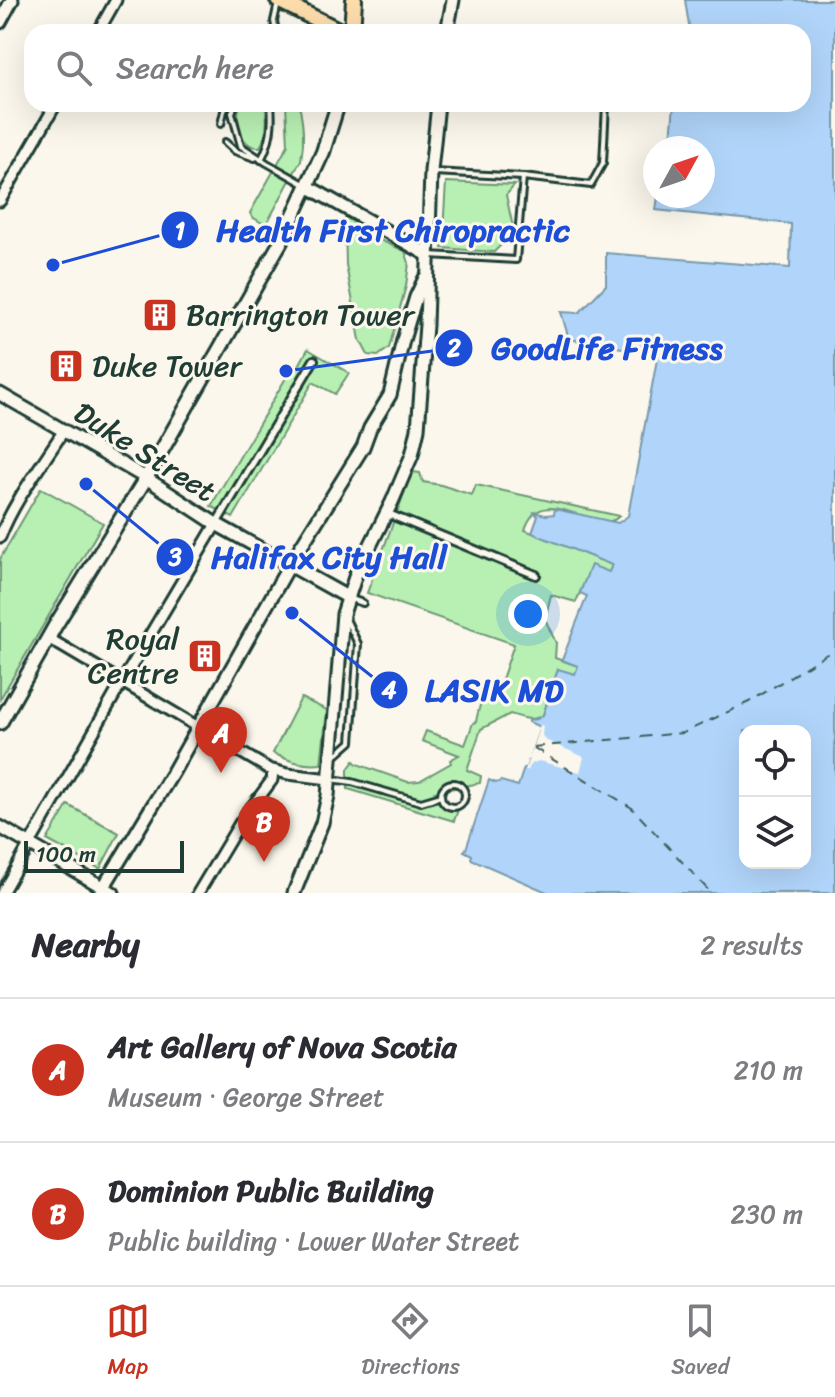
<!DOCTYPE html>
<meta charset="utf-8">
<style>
body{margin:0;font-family:Sriracha,sans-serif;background:#f7f7f7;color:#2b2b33}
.controls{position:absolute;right:24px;bottom:24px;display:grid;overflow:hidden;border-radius:16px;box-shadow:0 8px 32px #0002}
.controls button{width:72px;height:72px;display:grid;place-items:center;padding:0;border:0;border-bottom:2px solid #e1e1e2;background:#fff;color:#2b2b33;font:40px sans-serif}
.compass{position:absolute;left:643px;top:136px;width:72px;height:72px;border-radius:50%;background:#fff;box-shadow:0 8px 32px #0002;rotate:50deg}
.scale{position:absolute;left:24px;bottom:20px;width:160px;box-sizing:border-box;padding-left:8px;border:4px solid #1f3d34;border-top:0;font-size:22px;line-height:28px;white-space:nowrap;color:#1f3d34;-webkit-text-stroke:6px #fbf7ec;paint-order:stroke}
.you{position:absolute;left:528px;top:614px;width:28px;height:28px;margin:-20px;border:6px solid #fff;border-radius:50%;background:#1a73e8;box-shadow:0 0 0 12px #1a73e833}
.badge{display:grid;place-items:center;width:52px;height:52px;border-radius:50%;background:#c8321e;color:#fff;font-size:26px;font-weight:700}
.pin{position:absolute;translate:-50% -66px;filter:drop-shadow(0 2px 4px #0008)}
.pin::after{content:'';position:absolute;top:42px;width:28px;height:24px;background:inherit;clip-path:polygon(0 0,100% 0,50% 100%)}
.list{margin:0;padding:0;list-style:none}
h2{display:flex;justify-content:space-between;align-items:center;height:104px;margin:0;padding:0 32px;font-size:34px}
h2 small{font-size:26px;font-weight:400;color:#7c7c81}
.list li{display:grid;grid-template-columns:52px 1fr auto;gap:24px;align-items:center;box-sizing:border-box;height:144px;padding:0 32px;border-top:2px solid #e1e1e2}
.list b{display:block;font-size:30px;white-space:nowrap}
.list p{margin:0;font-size:26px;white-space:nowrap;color:#7c7c81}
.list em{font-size:26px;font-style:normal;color:#7c7c81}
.icon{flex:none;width:44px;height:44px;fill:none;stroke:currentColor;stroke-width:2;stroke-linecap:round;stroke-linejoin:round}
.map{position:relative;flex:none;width:835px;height:893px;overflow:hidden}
.search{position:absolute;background:#fff;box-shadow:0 8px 32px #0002;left:24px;right:24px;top:24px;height:88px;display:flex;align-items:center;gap:20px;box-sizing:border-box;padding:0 28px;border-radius:24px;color:#7c7c81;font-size:30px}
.sheet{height:392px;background:#fff}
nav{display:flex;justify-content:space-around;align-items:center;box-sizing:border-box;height:112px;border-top:2px solid #e1e1e2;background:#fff;font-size:22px;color:#7c7c81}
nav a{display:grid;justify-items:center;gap:4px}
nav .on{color:#c8321e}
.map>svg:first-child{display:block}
</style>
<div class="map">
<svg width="835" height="893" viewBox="0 0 835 893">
<rect width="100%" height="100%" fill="#fbf7ec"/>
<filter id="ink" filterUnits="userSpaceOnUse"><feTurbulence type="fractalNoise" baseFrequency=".0125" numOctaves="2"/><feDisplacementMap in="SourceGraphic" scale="16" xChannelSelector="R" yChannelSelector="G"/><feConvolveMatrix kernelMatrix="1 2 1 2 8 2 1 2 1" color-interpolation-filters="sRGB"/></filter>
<g filter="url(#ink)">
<!-- green -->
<g fill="#b8f0b3" stroke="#6c9674" stroke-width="2">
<path d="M 240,104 L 265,104 C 268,119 268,134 260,147 C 239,148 235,120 240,104 Z"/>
<path d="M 286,104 L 299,104 C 303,124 305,140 301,160 L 266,225 L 252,217 L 250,213 L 288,145 Z"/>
<polygon points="446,182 515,185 506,195 514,232 494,252 442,248"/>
<polygon points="345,217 382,241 405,251 409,263 406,286 389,348 378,356 368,355 360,340 346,265"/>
<polygon points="308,349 349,373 335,394 313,382 233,518 211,506 290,371 295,373"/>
<path d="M 412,472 L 420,473 L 423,482 L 441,485 L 472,495 L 476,485 L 619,516 C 599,540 541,477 525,530 L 612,565 L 609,573 L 591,566 L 576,602 L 551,595 L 545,619 L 556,643 L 555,658 L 578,666 L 575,675 L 558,670 L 543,715 C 532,722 522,718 510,714 L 481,729 L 467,770 L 481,776 L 480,783 L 435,792 L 448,800 L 450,805 L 459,807 L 454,821 L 348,789 L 348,769 L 354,761 L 357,764 L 408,782 L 419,781 L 451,763 L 450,760 L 459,755 L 422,741 L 426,731 L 465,745 L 473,723 L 476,722 C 478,710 483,695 488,681 L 500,685 L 514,644 L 367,593 Z"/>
<polygon points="41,488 103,523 0,699 0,559"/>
<path d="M 301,698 L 327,710 L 321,764 C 303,766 289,761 273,753 Z"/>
<polygon points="68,805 119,833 100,869 47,840"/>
</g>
<!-- water -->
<path fill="#b1d5fa" stroke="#7798ab" stroke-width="2" fill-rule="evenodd" d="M 685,0 L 835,0 L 835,893 L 549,893 L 471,859 L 472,855 L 464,851 L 466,849 L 489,780 L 496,783 L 501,781 L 518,786 L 524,768 L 526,768 L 540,727 L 529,722 L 529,720 L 537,719 L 543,715 L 558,669 L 575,674 L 578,666 L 562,660 L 587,596 L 580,593 L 591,565 L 609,572 L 612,565 L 532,533 L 538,516 L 533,512 L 546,515 L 554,514 L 555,509 L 618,523 L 628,516 L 658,354 L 569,339 L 561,312 L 579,313 L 606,285 L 606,253 L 790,268 L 791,224 L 656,210 L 658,196 L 703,196 L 703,148 L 669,148 L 671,139 L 674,104 L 803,104 L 803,32 L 690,32 ZM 745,731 L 805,731 L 805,863 L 745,863 Z"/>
<!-- pier -->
<polygon fill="#fbf7ec" points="540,725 543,726 542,735 545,740 584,757 580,772 539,761 531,764 528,770 525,770"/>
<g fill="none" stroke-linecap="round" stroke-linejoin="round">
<!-- ferry -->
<g stroke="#3c5b5c" stroke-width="2" stroke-dasharray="10 8" stroke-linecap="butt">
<polyline points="533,747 683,733 749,702 835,649"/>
<polyline points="534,748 632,808 711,893"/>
</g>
<!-- service casing -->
<g stroke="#1f3d34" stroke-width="10">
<g id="service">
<polyline points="276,32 274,21 278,3"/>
<polyline points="235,104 232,113 241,146 267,163 304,184"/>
<polyline points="221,124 224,111 228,104"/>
<polyline points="225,142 235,151 255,158"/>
<path d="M 261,160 C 271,141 273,125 271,104"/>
<polyline points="434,172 523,177 591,185 603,163 606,104"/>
<polyline points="430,255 516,260 523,177"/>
<polyline points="351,599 363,603"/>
<polyline points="335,756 351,742 358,644 346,619"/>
<polyline points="331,779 352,782 421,802 441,796"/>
<circle cx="453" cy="795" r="12"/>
</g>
</g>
<!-- pedestrian casing -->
<g stroke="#1f3d34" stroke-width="12">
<g id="pedestrian">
<polyline points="386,513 536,575"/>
<polyline points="216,524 314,360"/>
</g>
</g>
<!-- minor casing -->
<g stroke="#1f3d34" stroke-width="15">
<g id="minor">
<polyline points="98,32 116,0"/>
<polyline points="0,201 56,104"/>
<path d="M 0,537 C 15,499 42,465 64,430"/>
<polyline points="48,638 269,769 288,774 329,779"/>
<polyline points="2,893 122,682 216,524"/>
<polyline points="198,893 240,823 272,780 273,771"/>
</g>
</g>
<!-- tertiary casing -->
<g stroke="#1f3d34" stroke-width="17">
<g id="tertiary">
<polyline points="0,22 12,0"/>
<polyline points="447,32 453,0"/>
<polyline points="307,186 428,255"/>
<polyline points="0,394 146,478 216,524 349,598"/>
<polyline points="0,827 113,893"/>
<polyline points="100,893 173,772 290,564 363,447 370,428 390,395 403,340 416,297 425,278"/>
<polyline points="294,893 322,823 328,796 343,614 356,574 392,502 412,455 418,429 426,325 431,171 438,104"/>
</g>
</g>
<!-- secondary casing -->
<g stroke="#1f3d34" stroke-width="18">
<polyline id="secondary" points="0,723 55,626 146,478 283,238 323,152 338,104"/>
</g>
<!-- primary casing -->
<g stroke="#1f3d34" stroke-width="20">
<g id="primary">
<polyline points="278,0 342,32"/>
<polyline points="352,32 354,0"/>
</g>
</g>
<!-- service -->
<use href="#service" stroke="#fbf7ec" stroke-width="4"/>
<!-- pedestrian -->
<use href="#pedestrian" stroke="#fbf7ec" stroke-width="6"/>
<!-- minor -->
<use href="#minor" stroke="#fbf7ec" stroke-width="9"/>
<!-- tertiary -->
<use href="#tertiary" stroke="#fbf7ec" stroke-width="11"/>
<!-- secondary -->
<use href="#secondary" stroke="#fbf7ec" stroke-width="12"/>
<!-- primary -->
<use href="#primary" stroke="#fddcac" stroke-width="14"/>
</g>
</g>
<!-- icons -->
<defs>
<g id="building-square" transform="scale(1.8)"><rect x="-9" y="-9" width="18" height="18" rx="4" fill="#c8321e" stroke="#fbf7ec"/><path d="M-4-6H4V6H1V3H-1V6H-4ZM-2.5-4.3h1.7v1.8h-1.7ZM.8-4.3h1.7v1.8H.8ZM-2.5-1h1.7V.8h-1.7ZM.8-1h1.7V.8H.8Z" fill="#fff"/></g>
</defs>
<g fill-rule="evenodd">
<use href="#building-square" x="160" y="315"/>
<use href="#building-square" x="66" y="366"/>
<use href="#building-square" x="205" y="656"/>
</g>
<g text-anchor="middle" stroke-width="6" stroke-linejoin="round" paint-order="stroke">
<!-- poi labels -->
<g font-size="30" fill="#1f3d34" stroke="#fbf7ec" text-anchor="start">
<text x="186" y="325">Barrington Tower</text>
<text x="92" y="376">Duke Tower</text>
<text x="179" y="649" text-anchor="end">Royal<tspan x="179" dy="34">Centre</tspan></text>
</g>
<!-- street labels -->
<g font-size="30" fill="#1f3d34" stroke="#fbf7ec">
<text transform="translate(145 452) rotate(32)" y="10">Duke Street</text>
</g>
</g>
<!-- callouts -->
<path fill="none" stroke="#1d4ed8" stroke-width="3" d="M53 265L180 230M286 371L454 348M86 484L175 557M292 613L389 690"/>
<g fill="#1d4ed8" stroke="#fbf7ec" stroke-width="3">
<circle cx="53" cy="265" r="8"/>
<circle cx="286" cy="371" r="8"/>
<circle cx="86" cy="484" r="8"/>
<circle cx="292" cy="613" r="8"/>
<circle cx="180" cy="230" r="20"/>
<circle cx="454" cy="348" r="20"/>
<circle cx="175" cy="557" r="20"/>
<circle cx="389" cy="690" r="20"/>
</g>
<g font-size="24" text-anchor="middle" font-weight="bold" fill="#fff">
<text x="180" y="239">1</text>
<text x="454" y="356">2</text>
<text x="175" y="565">3</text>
<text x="389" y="698">4</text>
</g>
<g font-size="32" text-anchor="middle" font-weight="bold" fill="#1d4ed8" stroke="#fbf7ec" stroke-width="6" stroke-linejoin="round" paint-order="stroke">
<text x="393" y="241">Health First Chiropractic</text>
<text x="607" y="359">GoodLife Fitness</text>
<text x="329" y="568">Halifax City Hall</text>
<text x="494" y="701">LASIK MD</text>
</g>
</svg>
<div class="controls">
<button><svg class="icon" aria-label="locate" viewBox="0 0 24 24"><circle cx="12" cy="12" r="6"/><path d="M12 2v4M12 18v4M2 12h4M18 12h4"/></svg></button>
<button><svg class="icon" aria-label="layers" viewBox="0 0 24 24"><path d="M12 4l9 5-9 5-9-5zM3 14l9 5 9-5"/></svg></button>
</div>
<svg class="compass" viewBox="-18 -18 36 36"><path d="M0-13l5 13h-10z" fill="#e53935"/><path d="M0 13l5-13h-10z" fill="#7c7c81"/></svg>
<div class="scale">100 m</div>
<div class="you"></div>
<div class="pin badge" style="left:221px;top:773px">A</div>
<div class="pin badge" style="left:264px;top:862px">B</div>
<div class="search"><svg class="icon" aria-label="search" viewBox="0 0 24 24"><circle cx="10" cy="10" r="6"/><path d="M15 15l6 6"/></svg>Search here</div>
</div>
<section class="sheet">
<h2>Nearby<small>2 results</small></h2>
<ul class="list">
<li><span class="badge">A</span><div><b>Art Gallery of Nova Scotia</b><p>Museum · George Street</p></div><em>210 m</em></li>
<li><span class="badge">B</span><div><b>Dominion Public Building</b><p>Public building · Lower Water Street</p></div><em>230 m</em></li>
</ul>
</section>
<nav>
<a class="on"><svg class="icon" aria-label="map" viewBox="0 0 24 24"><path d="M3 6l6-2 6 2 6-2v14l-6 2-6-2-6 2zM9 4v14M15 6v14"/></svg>Map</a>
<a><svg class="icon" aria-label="directions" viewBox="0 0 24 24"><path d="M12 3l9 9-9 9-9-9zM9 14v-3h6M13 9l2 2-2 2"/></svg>Directions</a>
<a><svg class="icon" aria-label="saved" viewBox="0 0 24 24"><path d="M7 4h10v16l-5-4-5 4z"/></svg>Saved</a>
</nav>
